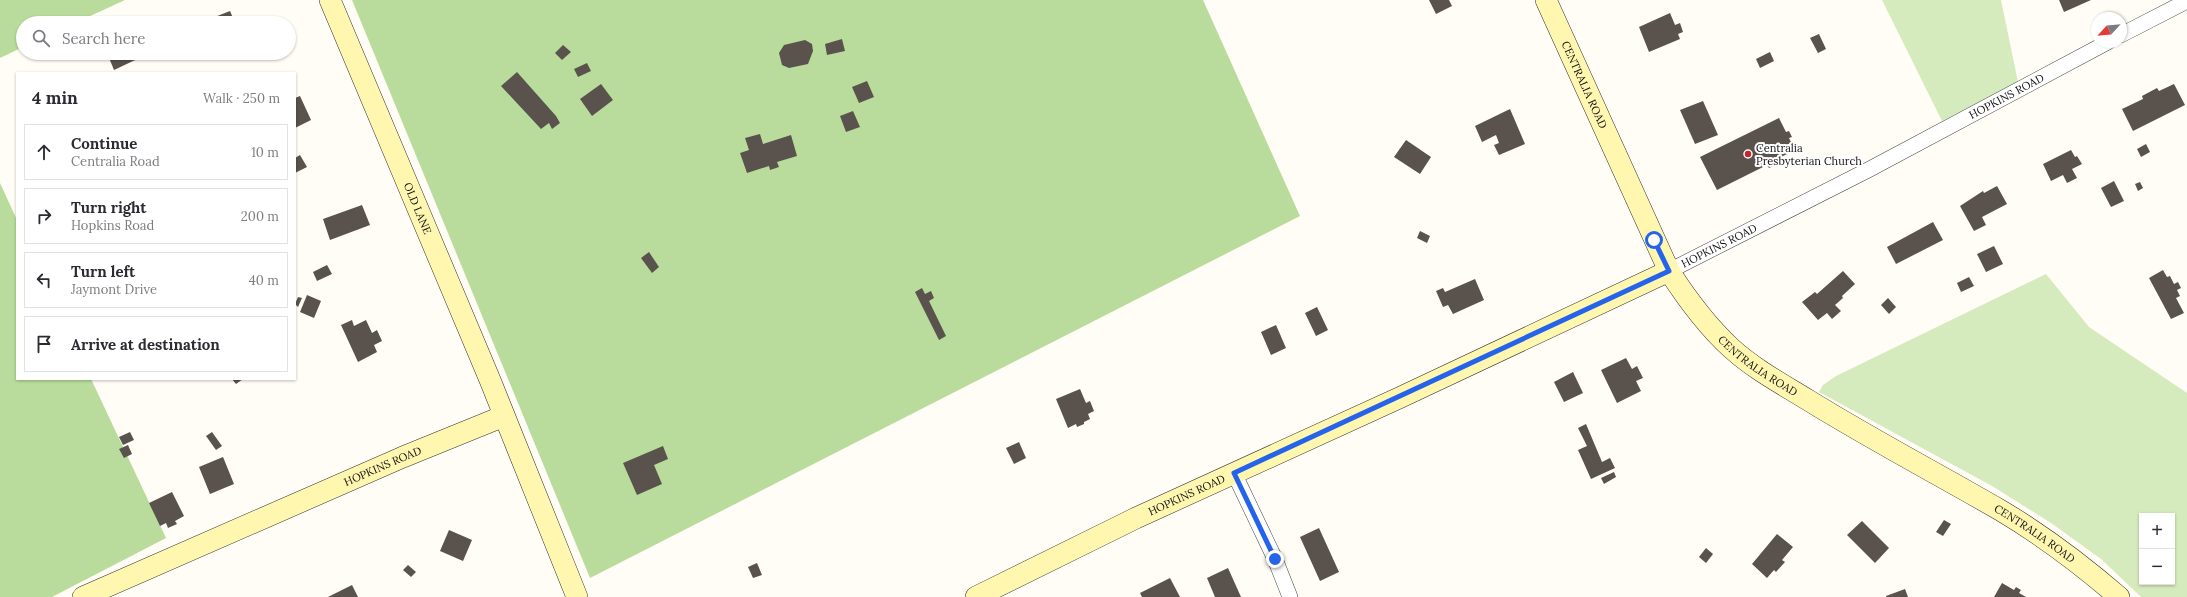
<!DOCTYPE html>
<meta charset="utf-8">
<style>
body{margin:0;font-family:Lora,serif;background:#f2f2f3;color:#2b2b33}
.controls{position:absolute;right:12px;bottom:12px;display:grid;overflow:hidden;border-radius:0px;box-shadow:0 1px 3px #0004}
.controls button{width:36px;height:36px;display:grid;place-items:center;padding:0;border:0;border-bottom:1px solid #e1e1e2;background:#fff;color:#2b2b33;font:20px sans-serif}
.compass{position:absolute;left:2091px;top:12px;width:36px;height:36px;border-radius:50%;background:#fff;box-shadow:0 1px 3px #0004;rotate:244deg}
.stop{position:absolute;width:12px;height:12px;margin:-9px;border:3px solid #2563eb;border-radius:50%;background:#fff}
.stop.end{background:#2563eb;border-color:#fff;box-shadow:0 1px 4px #0008}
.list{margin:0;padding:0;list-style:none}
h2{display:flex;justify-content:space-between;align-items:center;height:52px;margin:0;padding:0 16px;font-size:17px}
h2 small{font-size:13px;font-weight:400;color:#7c7c81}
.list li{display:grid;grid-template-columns:26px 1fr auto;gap:12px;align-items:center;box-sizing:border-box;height:56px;margin:0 8px 8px;padding:0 8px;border:1px solid #e1e1e2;border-radius:0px}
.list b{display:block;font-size:15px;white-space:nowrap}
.list p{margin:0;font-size:13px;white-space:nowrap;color:#7c7c81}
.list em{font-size:13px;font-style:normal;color:#7c7c81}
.icon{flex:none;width:22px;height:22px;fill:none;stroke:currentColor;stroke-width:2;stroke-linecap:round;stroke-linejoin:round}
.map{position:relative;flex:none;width:2187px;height:597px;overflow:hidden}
.search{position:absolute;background:#fff;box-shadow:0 1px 3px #0004;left:16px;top:16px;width:280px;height:44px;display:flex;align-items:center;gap:10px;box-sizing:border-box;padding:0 14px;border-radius:22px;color:#7c7c81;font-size:15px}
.panel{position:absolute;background:#fff;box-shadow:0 1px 3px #0004;left:16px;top:72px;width:280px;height:308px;border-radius:0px}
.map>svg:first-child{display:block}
</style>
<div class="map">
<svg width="2187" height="597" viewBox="0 0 2187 597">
<rect width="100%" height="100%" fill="#fffdf5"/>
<!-- green -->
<g fill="#d5ebbd" fill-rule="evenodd">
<polygon points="1882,0 2001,0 2018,82 1942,121"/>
<path d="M 2046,274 L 2089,327 L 2187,393 L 2187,597 L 2141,597 L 2101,559 L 2051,523 L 1992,486 L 1819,392 L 1823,385 L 1836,376 ZM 2142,516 L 2172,516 L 2172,582 L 2142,582 Z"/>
</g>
<!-- forest -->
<g fill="#b9dc9c">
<polygon points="0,0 125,0 75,23 23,23 23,47 0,58"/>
<polygon points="352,0 1203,0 1300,216 590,578"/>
<polygon points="0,183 17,220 17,379 91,379 166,538 52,597 0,597"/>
</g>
<!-- building -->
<g fill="#5a524d">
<polygon points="1429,0 1449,0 1452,6 1436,14"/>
<polygon points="2059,0 2091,0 2064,12"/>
<polygon points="230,11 235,23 202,23 202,22"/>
<polygon points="1670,13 1675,25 1680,23 1683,32 1678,34 1680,39 1649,52 1639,27"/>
<polygon points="1819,34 1826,49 1818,53 1810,38"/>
<polygon points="842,39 845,51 827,55 825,44"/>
<polygon points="805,40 812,44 813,51 808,64 789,68 782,65 779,53 784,45"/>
<polygon points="563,45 571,52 562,60 555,53"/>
<polygon points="1770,52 1774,61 1760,68 1756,59"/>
<polygon points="107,53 150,53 114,70"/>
<polygon points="214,53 234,53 216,60"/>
<polygon points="587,63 591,71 578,77 574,69"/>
<polygon points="517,72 556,116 560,123 552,129 549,123 541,129 501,86"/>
<polygon points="867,81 874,97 859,103 852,87"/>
<polygon points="601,84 613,100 592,116 580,99"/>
<polygon points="2174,84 2185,105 2133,131 2122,109 2143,99 2142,96 2157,88 2159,91"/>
<polygon points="300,96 311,120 295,128 295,98"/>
<polygon points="1703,101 1718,135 1695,144 1680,110"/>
<polygon points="1510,109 1525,144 1499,155 1494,145 1499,143 1496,135 1482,142 1475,126"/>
<polygon points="853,111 860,127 846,132 840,116"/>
<polygon points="1779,118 1786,132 1789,131 1792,137 1789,138 1795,150 1773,161 1775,165 1769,168 1767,165 1717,190 1700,157"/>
<polygon points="760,134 763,144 791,135 797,156 777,162 779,167 770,170 769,166 747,173 740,153 749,150 745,138"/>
<polygon points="1406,140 1431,157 1420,174 1394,157"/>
<polygon points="2146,144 2150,152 2141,157 2137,149"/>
<polygon points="2071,150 2075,157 2077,156 2082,164 2072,169 2077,178 2067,183 2063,175 2051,181 2043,164"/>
<polygon points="300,155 307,167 295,173 295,158"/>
<polygon points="2114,181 2124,201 2111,207 2101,188"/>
<polygon points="2140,182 2143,188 2138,191 2135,184"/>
<polygon points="1997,186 2007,204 1982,217 1986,225 1974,231 1960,206 1983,191 1984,193"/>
<polygon points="362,205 370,225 330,240 323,219"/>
<polygon points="1933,222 1943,240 1896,264 1887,247"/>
<polygon points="1420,231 1430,236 1427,243 1417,238"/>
<polygon points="1994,246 2003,264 1986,272 1977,254"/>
<polygon points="649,252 659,267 652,273 641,258"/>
<polygon points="327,265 332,274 317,281 313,272"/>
<polygon points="2163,270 2167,277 2170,276 2174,284 2178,282 2181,288 2177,290 2180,296 2176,298 2184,313 2171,319 2149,278"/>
<polygon points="1843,271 1855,284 1842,296 1843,298 1835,305 1841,311 1832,319 1827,313 1818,320 1802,302 1815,292 1817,294"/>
<polygon points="1969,277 1974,286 1961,292 1957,283"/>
<polygon points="1475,279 1484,300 1453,314 1448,305 1443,307 1436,291 1443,288 1445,292"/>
<polygon points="922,288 925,294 931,291 934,298 929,301 946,336 939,340 915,292"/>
<polygon points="307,295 321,301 314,318 300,312"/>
<polygon points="298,297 302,298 298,307 295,304"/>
<polygon points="1888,298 1896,307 1889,314 1881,305"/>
<polygon points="1317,307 1328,330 1316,336 1305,313"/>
<polygon points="352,320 354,326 366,320 372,333 377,330 382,341 374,345 377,352 358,362 341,325"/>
<polygon points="1276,325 1286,348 1271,355 1261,332"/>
<polygon points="1626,358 1632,369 1637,366 1643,378 1636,381 1641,391 1617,403 1601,370"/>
<polygon points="1573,372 1583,393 1564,402 1554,382"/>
<polygon points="232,379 243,379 236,384"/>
<polygon points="1080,389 1086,403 1090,401 1094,411 1088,414 1090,419 1084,422 1084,424 1077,427 1076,424 1068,428 1056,399"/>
<polygon points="1586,424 1602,462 1610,458 1615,468 1591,479 1578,450 1587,446 1578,428"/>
<polygon points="130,432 134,440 123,445 119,437"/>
<polygon points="212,432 222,446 216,450 206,436"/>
<polygon points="1019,442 1026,458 1014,464 1006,448"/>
<polygon points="128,445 132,454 124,458 119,449"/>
<polygon points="663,446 668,459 654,465 662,484 637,495 623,463"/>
<polygon points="223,457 234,484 210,494 199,467"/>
<polygon points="1614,472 1616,477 1604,484 1601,478"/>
<polygon points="172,492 184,516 175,521 177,524 168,528 166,523 160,526 149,503"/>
<polygon points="1944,520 1951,524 1943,536 1936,532"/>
<polygon points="1862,521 1889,548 1875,563 1847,535"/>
<polygon points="1319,528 1339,572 1320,581 1300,537"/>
<polygon points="449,530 472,540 463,561 440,551"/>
<polygon points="1777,534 1793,547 1782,560 1785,562 1776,572 1774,570 1767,578 1752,564"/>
<polygon points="1706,548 1713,554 1706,563 1699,557"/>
<polygon points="757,563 762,575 753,578 748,567"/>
<polygon points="408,565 416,572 411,577 403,570"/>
<polygon points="1228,568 1241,597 1215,597 1207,578"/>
<polygon points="1170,578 1180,597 1142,597 1140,593"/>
<polygon points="2002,583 2014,590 2016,587 2021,590 2019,593 2026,597 1994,597"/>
<polygon points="352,585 358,597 328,597"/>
<polygon points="1905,589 1908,597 1886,597 1886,596"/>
</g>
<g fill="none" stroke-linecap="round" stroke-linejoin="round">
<!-- street casing -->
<g stroke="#444" stroke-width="16">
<g id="street">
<polyline points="2121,35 2187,1"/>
<path id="s1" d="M 1669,271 L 1868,170 L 2108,42"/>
<polyline points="1234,473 1275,559 1290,597"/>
</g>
</g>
<!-- secondary casing -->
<g stroke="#333" stroke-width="22">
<g id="secondary">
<path id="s2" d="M 330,0 L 490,380 L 577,597"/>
<path id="s3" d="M 1546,0 L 1669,271 C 1687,299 1706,325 1731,348 C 1754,369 1782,384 1808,400 C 1871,439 1936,473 2000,510 C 2042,535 2082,565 2119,597"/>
<path id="s4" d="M 83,597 L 403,457 L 504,416"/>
<path id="s5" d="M 976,597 L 1136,518 L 1399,398 L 1669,271"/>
</g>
</g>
<!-- street -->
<use href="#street" stroke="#fff" stroke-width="15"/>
<!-- secondary -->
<use href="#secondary" stroke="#fff6b0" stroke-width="21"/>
</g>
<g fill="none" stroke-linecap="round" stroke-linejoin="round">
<!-- route -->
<polyline stroke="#2563eb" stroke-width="5" points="1275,559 1234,473 1669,271 1654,240"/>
</g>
<!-- markers -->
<circle fill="#c4262e" stroke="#fff" stroke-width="1.5" cx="1748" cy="154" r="4"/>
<g text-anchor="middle" stroke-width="4" stroke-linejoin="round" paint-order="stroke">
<!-- street labels -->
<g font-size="11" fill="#111" stroke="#fff">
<text dy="4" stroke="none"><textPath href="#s3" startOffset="93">CENTRALIA ROAD</textPath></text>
<text dy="4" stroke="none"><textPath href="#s1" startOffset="380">HOPKINS ROAD</textPath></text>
<text dy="4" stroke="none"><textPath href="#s2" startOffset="226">OLD LANE</textPath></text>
<text dy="4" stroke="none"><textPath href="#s1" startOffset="56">HOPKINS ROAD</textPath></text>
<text dy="4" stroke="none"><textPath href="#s3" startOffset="429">CENTRALIA ROAD</textPath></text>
<text dy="4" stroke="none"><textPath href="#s4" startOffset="327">HOPKINS ROAD</textPath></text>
<text dy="4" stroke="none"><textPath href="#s5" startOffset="234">HOPKINS ROAD</textPath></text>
<text dy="4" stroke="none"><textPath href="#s3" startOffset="753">CENTRALIA ROAD</textPath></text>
</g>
<!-- poi labels -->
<g font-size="11" fill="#111" stroke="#fff" text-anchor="start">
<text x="1756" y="152">Centralia<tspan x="1756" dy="13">Presbyterian Church</tspan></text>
</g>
</g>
</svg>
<div class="controls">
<button>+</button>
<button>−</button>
</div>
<svg class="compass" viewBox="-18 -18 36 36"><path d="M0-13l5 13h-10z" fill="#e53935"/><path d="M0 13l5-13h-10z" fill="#7c7c81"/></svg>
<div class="stop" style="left:1654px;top:240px"></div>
<div class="stop end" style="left:1275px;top:559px"></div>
<div class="search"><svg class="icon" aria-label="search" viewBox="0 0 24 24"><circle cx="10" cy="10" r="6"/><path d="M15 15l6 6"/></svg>Search here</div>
<section class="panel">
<h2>4 min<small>Walk · 250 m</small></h2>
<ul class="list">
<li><svg class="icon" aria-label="ahead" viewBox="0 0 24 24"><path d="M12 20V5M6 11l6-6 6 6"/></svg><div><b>Continue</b><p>Centralia Road</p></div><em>10 m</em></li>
<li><svg class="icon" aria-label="right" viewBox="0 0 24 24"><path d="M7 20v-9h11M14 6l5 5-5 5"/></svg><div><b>Turn right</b><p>Hopkins Road</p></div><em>200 m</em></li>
<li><svg class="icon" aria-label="left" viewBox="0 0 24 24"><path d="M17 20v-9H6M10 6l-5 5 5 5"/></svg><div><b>Turn left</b><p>Jaymont Drive</p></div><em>40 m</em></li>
<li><svg class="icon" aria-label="arrive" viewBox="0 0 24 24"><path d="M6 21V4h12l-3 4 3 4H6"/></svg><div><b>Arrive at destination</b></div></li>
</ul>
</section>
</div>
